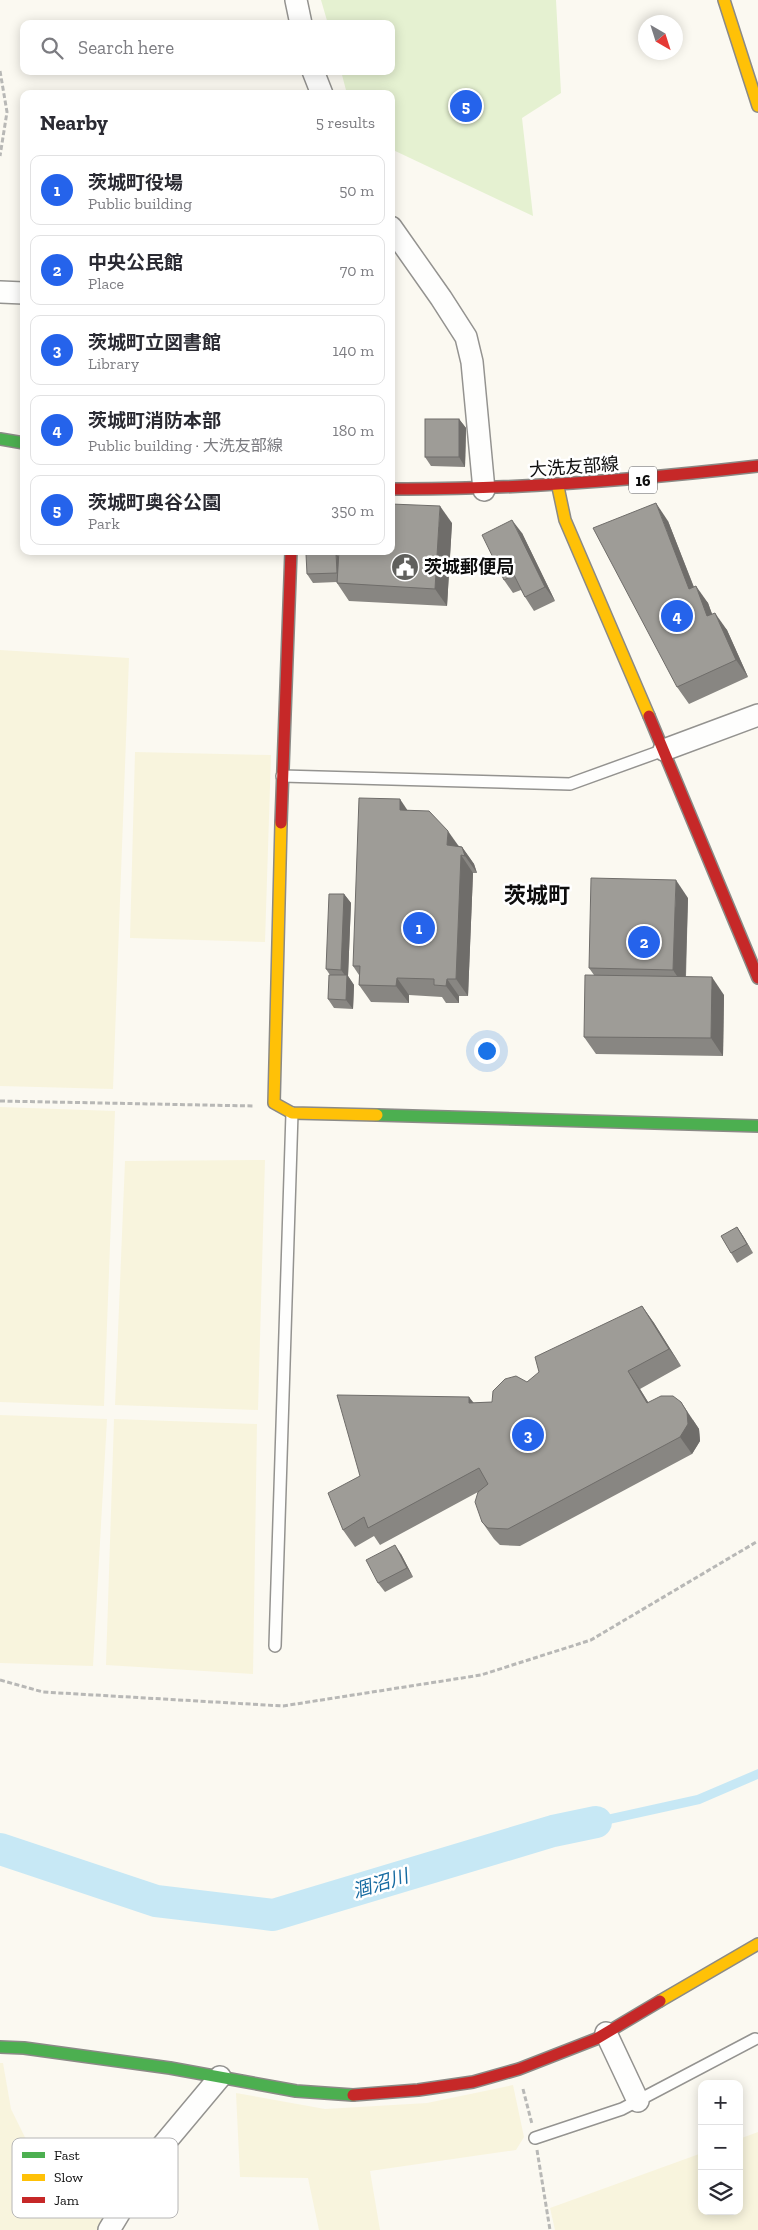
<!DOCTYPE html>
<meta charset="utf-8">
<style>
body{margin:0;font-family:"Zilla Slab","Noto Sans JP",serif;background:#f2f2f3;color:#2b2b33}
.controls{position:absolute;right:15px;bottom:15px;display:grid;overflow:hidden;border-radius:10px;box-shadow:0 2px 12px #0003}
.controls button{width:45px;height:45px;display:grid;place-items:center;padding:0;border:0;border-bottom:1px solid #e1e1e2;background:#fff;color:#2b2b33;font:25px sans-serif}
.compass{position:absolute;left:638px;top:15px;width:45px;height:45px;border-radius:50%;background:#fff;box-shadow:0 2px 12px #0003;rotate:141deg}
.you{position:absolute;left:486px;top:1050px;width:18px;height:18px;margin:-12px;border:4px solid #fff;border-radius:50%;background:#1a73e8;box-shadow:0 0 0 8px #1a73e833}
.badge{display:grid;place-items:center;width:32px;height:32px;border-radius:50%;background:#2563eb;color:#fff;font-size:16px;font-weight:700}
.pin{position:absolute;translate:-50% -50%;border:2px solid #fff;box-shadow:0 1px 5px #0006}
.list{margin:0;padding:0;list-style:none}
h2{display:flex;justify-content:space-between;align-items:center;height:65px;margin:0;padding:0 20px;font-size:21px}
h2 small{font-size:16px;font-weight:400;color:#7c7c81}
.list li{display:grid;grid-template-columns:32px 1fr auto;gap:15px;align-items:center;box-sizing:border-box;height:70px;margin:0 10px 10px;padding:0 10px;border:1px solid #e1e1e2;border-radius:10px}
.list b{display:block;font-size:19px;white-space:nowrap}
.list p{margin:0;font-size:16px;white-space:nowrap;color:#7c7c81}
.list em{font-size:16px;font-style:normal;color:#7c7c81}
.icon{flex:none;width:28px;height:28px;fill:none;stroke:currentColor;stroke-width:2;stroke-linecap:round;stroke-linejoin:round}
.map{position:relative;flex:none;width:758px;height:2230px;overflow:hidden}
.search{position:absolute;background:#fff;box-shadow:0 2px 12px #0003;left:20px;top:20px;width:375px;height:55px;display:flex;align-items:center;gap:12px;box-sizing:border-box;padding:0 18px;border-radius:10px;color:#7c7c81;font-size:19px}
.panel{position:absolute;background:#fff;box-shadow:0 2px 12px #0003;left:20px;top:90px;width:375px;height:465px;border-radius:10px}
.map>svg:first-child{display:block}
</style>
<div class="map">
<svg width="758" height="2230" viewBox="0 0 758 2230">
<rect width="100%" height="100%" fill="#fbf9f1"/>
<!-- farmland -->
<g fill="#f8f4dd">
<polygon points="0,650 129,658 113,1089 0,1086"/>
<polygon points="135,752 271,755 265,942 130,938"/>
<polygon points="0,1107 115,1111 104,1406 0,1402"/>
<polygon points="265,1160 258,1410 115,1405 125,1161"/>
<polygon points="0,1415 107,1419 93,1666 0,1663"/>
<polygon points="114,1419 257,1424 253,1674 106,1665"/>
<polygon points="0,2063 3,2063 11,2109 43,2174 69,2157 112,2206 98,2230 0,2230"/>
<polygon points="513,2085 524,2137 516,2150 370,2171 380,2230 319,2230 308,2178 240,2177 236,2093 325,2109 427,2103"/>
<polygon points="758,2132 758,2230 555,2230 550,2208 702,2153 702,2211 739,2211 739,2139"/>
</g>
<!-- green -->
<polygon fill="#e5f1d1" points="321,0 556,0 561,93 522,118 533,216 391,149 391,94 347,94 341,71 391,71 391,24 328,24"/>
<!-- water -->
<polygon fill="#c7e8f5" points="758,1769 758,1779 700,1804 555,1836 552,1827 697,1795"/>
<g fill="none" stroke-linecap="round" stroke-linejoin="round">
<!-- river -->
<polyline stroke="#c7e8f5" stroke-width="32" points="0,1849 156,1901 273,1915 553,1831 596,1822"/>
<!-- lane casing -->
<g stroke="#949390" stroke-width="14">
<g id="lane">
<polyline points="282,776 570,784 664,750"/>
<polyline points="275,1646 292,1113"/>
<polyline points="535,2138 622,2109 755,2039"/>
</g>
</g>
<!-- street casing -->
<g stroke="#949390" stroke-width="24">
<g id="street">
<polyline points="296,0 301,24"/>
<polyline points="313,71 322,94"/>
<polyline points="391,227 441,298 466,337 472,362 484,490"/>
<polyline points="0,292 24,293"/>
<polyline points="664,750 758,715"/>
<polyline points="606,2033 638,2101"/>
<polyline points="109,2230 153,2157 220,2077"/>
</g>
</g>
<!-- fast casing -->
<g stroke="#8b8a86" stroke-width="14">
<g id="fast">
<polyline points="0,439 24,443"/>
<polyline points="377,1115 758,1126"/>
<polyline points="0,2047 24,2048 170,2068 296,2091 353,2095"/>
</g>
</g>
<!-- slow casing -->
<g stroke="#8b8a86" stroke-width="14">
<g id="slow">
<polyline points="724,0 758,106"/>
<polyline points="558,487 565,520 649,716"/>
<polyline points="281,823 274,1103 292,1113 377,1115"/>
<polyline points="660,2001 758,1944"/>
</g>
</g>
<!-- jam casing -->
<g stroke="#8b8a86" stroke-width="14">
<g id="jam">
<path d="M 391,489 C 514,490 636,480 758,466"/>
<polyline points="649,716 758,978"/>
<polyline points="281,823 291,551"/>
<polyline points="353,2095 418,2090 473,2082 519,2069 596,2039 660,2001"/>
</g>
</g>
<!-- path -->
<g stroke="#b8b8b6" stroke-width="3" stroke-dasharray="5 2.5" stroke-linecap="butt">
<polyline points="0,71 7,112 0,156"/>
<polyline points="0,1101 254,1106"/>
<polyline points="0,1680 43,1692 283,1706 481,1675 591,1640 758,1541"/>
<polyline points="523,2089 532,2124"/>
<polyline points="537,2150 550,2230"/>
</g>
<!-- lane -->
<use href="#lane" stroke="#fefefd" stroke-width="11"/>
<!-- street -->
<use href="#street" stroke="#fefefd" stroke-width="21"/>
<!-- fast -->
<use href="#fast" stroke="#4caf50" stroke-width="11"/>
<!-- slow -->
<use href="#slow" stroke="#ffc107" stroke-width="11"/>
<!-- jam -->
<use href="#jam" stroke="#c62828" stroke-width="11"/>
</g>
<!-- wall -->
<g fill="#888682">
<polygon points="459,419 466,428 465,467 431,466 425,457"/>
<polygon points="668,521 694,587 708,603 712,614 727,630 748,677 689,704 677,687"/>
<polygon points="452,523 447,606 349,601 337,583 337,582 313,583 307,574 339,557"/>
<polygon points="522,533 555,601 534,611 525,597 521,590 513,593 504,580"/>
<polygon points="408,810 459,846 462,847 474,864 477,873 473,873 468,996 459,996 459,1003 446,1003 442,997 409,995 409,1003 371,1002 359,985 359,975 353,966"/>
<polygon points="344,894 351,903 348,976 354,985 353,1009 334,1008 328,999 330,975 326,969"/>
<polygon points="688,898 686,977 724,995 723,1056 596,1054 584,1037 594,975 589,968"/>
<polygon points="737,1227 743,1236 753,1253 737,1263 731,1253"/>
<polygon points="642,1306 654,1323 681,1366 640,1389 648,1402 693,1420 699,1429 700,1441 692,1454 520,1546 500,1545 494,1539 482,1522 478,1492 380,1545 374,1536 355,1547 343,1530 360,1476 469,1397 474,1403 492,1402 527,1382"/>
<polygon points="401,1554 413,1577 385,1592 378,1583"/>
</g>
<!-- shaded-wall -->
<g fill="#6f6d6a">
<polygon points="459,419 466,428 465,467 459,457"/>
<polygon points="656,503 668,521 701,606 689,589"/>
<polygon points="440,506 452,523 447,606 435,589"/>
<polygon points="512,520 522,533 555,601 545,587"/>
<polygon points="336,553 343,562 343,582 337,573"/>
<polygon points="696,586 708,603 719,633 707,616"/>
<polygon points="715,613 727,630 748,677 736,660"/>
<polygon points="400,799 412,817 400,810"/>
<polygon points="448,831 460,848 447,845"/>
<polygon points="462,847 474,864 477,873 465,856"/>
<polygon points="461,855 473,873 468,996 456,979"/>
<polygon points="676,880 688,898 685,988 673,970"/>
<polygon points="344,894 351,903 348,976 354,985 353,1009 346,1000 347,978 341,970"/>
<polygon points="712,977 724,995 723,1056 711,1038"/>
<polygon points="397,978 409,995 409,1003 396,986"/>
<polygon points="447,979 459,996 459,1003 446,986"/>
<polygon points="737,1227 743,1236 753,1253 747,1244"/>
<polygon points="642,1306 654,1323 681,1366 669,1349"/>
<polygon points="628,1371 640,1389 659,1420 647,1403"/>
<polygon points="469,1397 481,1414 469,1403"/>
<polygon points="681,1402 699,1429 700,1441 692,1454 680,1437"/>
<polygon points="395,1545 401,1554 413,1577 407,1568"/>
</g>
<!-- building -->
<g fill="#9e9c97" stroke="#6f6d6a">
<rect x="425" y="419" width="34" height="38"/>
<polygon points="656,503 689,589 696,586 707,616 715,613 736,660 677,687 593,528"/>
<polygon points="391,504 440,506 435,589 337,583 339,551 391,551"/>
<polygon points="512,520 545,587 525,597 514,575 504,580 482,535"/>
<polygon points="336,553 337,573 307,574 306,554"/>
<polygon points="359,798 400,799 400,810 429,811 448,831 447,845 462,847 465,856 461,855 456,979 447,979 446,986 434,985 434,979 397,978 396,986 359,985 360,966 353,966"/>
<polygon points="591,878 676,880 673,970 589,968"/>
<polygon points="329,894 344,894 341,970 326,969"/>
<polygon points="329,975 347,975 346,1000 328,999"/>
<polygon points="585,975 712,977 711,1038 584,1037"/>
<polygon points="737,1227 747,1244 731,1253 721,1236"/>
<polygon points="642,1306 669,1349 628,1371 647,1403 661,1396 673,1396 681,1402 687,1412 688,1424 680,1437 508,1529 488,1528 482,1522 475,1502 478,1492 488,1484 479,1468 368,1528 364,1517 343,1530 328,1493 360,1476 337,1395 469,1397 469,1403 492,1402 493,1391 505,1379 516,1376 527,1382 539,1372 535,1357"/>
<polygon points="395,1545 407,1568 378,1583 366,1560"/>
</g>
<!-- icons -->
<defs>
<g id="civic-disc" transform="scale(1.4375)"><circle r="9.5" fill="#60605d" stroke="#fff"/><path d="M-.6-6.5H3V-4.5H.6V-3L4-1V1h2V6H-6V1h2V-1L-.6-3ZM-1.2 2.5V6h2.4V2.5Z" fill="#fff"/></g>
</defs>
<g fill-rule="evenodd">
<use href="#civic-disc" x="405" y="567"/>
</g>
<g text-anchor="middle" stroke-width="5" stroke-linejoin="round" paint-order="stroke">
<!-- shield labels -->
<rect fill="#fff" stroke="#565656" stroke-width="1" x="629" y="466.5" width="28" height="27" rx="4"/>
<g font-size="16" font-weight="bold" fill="#0d0d0d">
<text x="643" y="486">16</text>
</g>
<!-- street labels -->
<g font-size="18" fill="#0d0d0d" stroke="#fff">
<text transform="translate(574 467) rotate(-4)" y="6">大洗友部線</text>
</g>
<!-- poi labels -->
<g font-size="18" font-weight="bold" fill="#0d0d0d" stroke="#fff" text-anchor="start">
<text x="424" y="573">茨城郵便局</text>
</g>
<!-- water labels -->
<g font-size="19" font-style="italic" fill="#156aa1" stroke="#fff">
<text transform="translate(380 1883) rotate(-17)" y="7">涸沼川</text>
</g>
<!-- district labels -->
<g font-size="22" font-weight="bold" fill="#0d0d0d" stroke="#fff">
<text x="537" y="903">茨城町</text>
</g>
</g>
<!-- legend -->
<rect x="12" y="2138" width="166" height="80" rx="8" fill="#fff" stroke="#b6b6b6" stroke-width="1"/>
<rect x="22" y="2152" width="23" height="6" fill="#4caf50"/>
<rect x="22" y="2174" width="23" height="7" fill="#ffc107"/>
<rect x="22" y="2197" width="23" height="6" fill="#c62828"/>
<g font-size="14" fill="#0d0d0d">
<text x="54" y="2160">Fast</text>
<text x="54" y="2182">Slow</text>
<text x="54" y="2205">Jam</text>
</g>
</svg>
<div class="controls">
<button>+</button>
<button>−</button>
<button><svg class="icon" aria-label="layers" viewBox="0 0 24 24"><path d="M12 4l9 5-9 5-9-5zM3 14l9 5 9-5"/></svg></button>
</div>
<svg class="compass" viewBox="-18 -18 36 36"><path d="M0-13l5 13h-10z" fill="#e53935"/><path d="M0 13l5-13h-10z" fill="#7c7c81"/></svg>
<div class="you"></div>
<div class="pin badge" style="left:419px;top:928px">1</div>
<div class="pin badge" style="left:644px;top:942px">2</div>
<div class="pin badge" style="left:528px;top:1435px">3</div>
<div class="pin badge" style="left:677px;top:616px">4</div>
<div class="pin badge" style="left:466px;top:106px">5</div>
<div class="search"><svg class="icon" aria-label="search" viewBox="0 0 24 24"><circle cx="10" cy="10" r="6"/><path d="M15 15l6 6"/></svg>Search here</div>
<section class="panel">
<h2>Nearby<small>5 results</small></h2>
<ul class="list">
<li><span class="badge">1</span><div><b>茨城町役場</b><p>Public building</p></div><em>50 m</em></li>
<li><span class="badge">2</span><div><b>中央公民館</b><p>Place</p></div><em>70 m</em></li>
<li><span class="badge">3</span><div><b>茨城町立図書館</b><p>Library</p></div><em>140 m</em></li>
<li><span class="badge">4</span><div><b>茨城町消防本部</b><p>Public building · 大洗友部線</p></div><em>180 m</em></li>
<li><span class="badge">5</span><div><b>茨城町奥谷公園</b><p>Park</p></div><em>350 m</em></li>
</ul>
</section>
</div>
